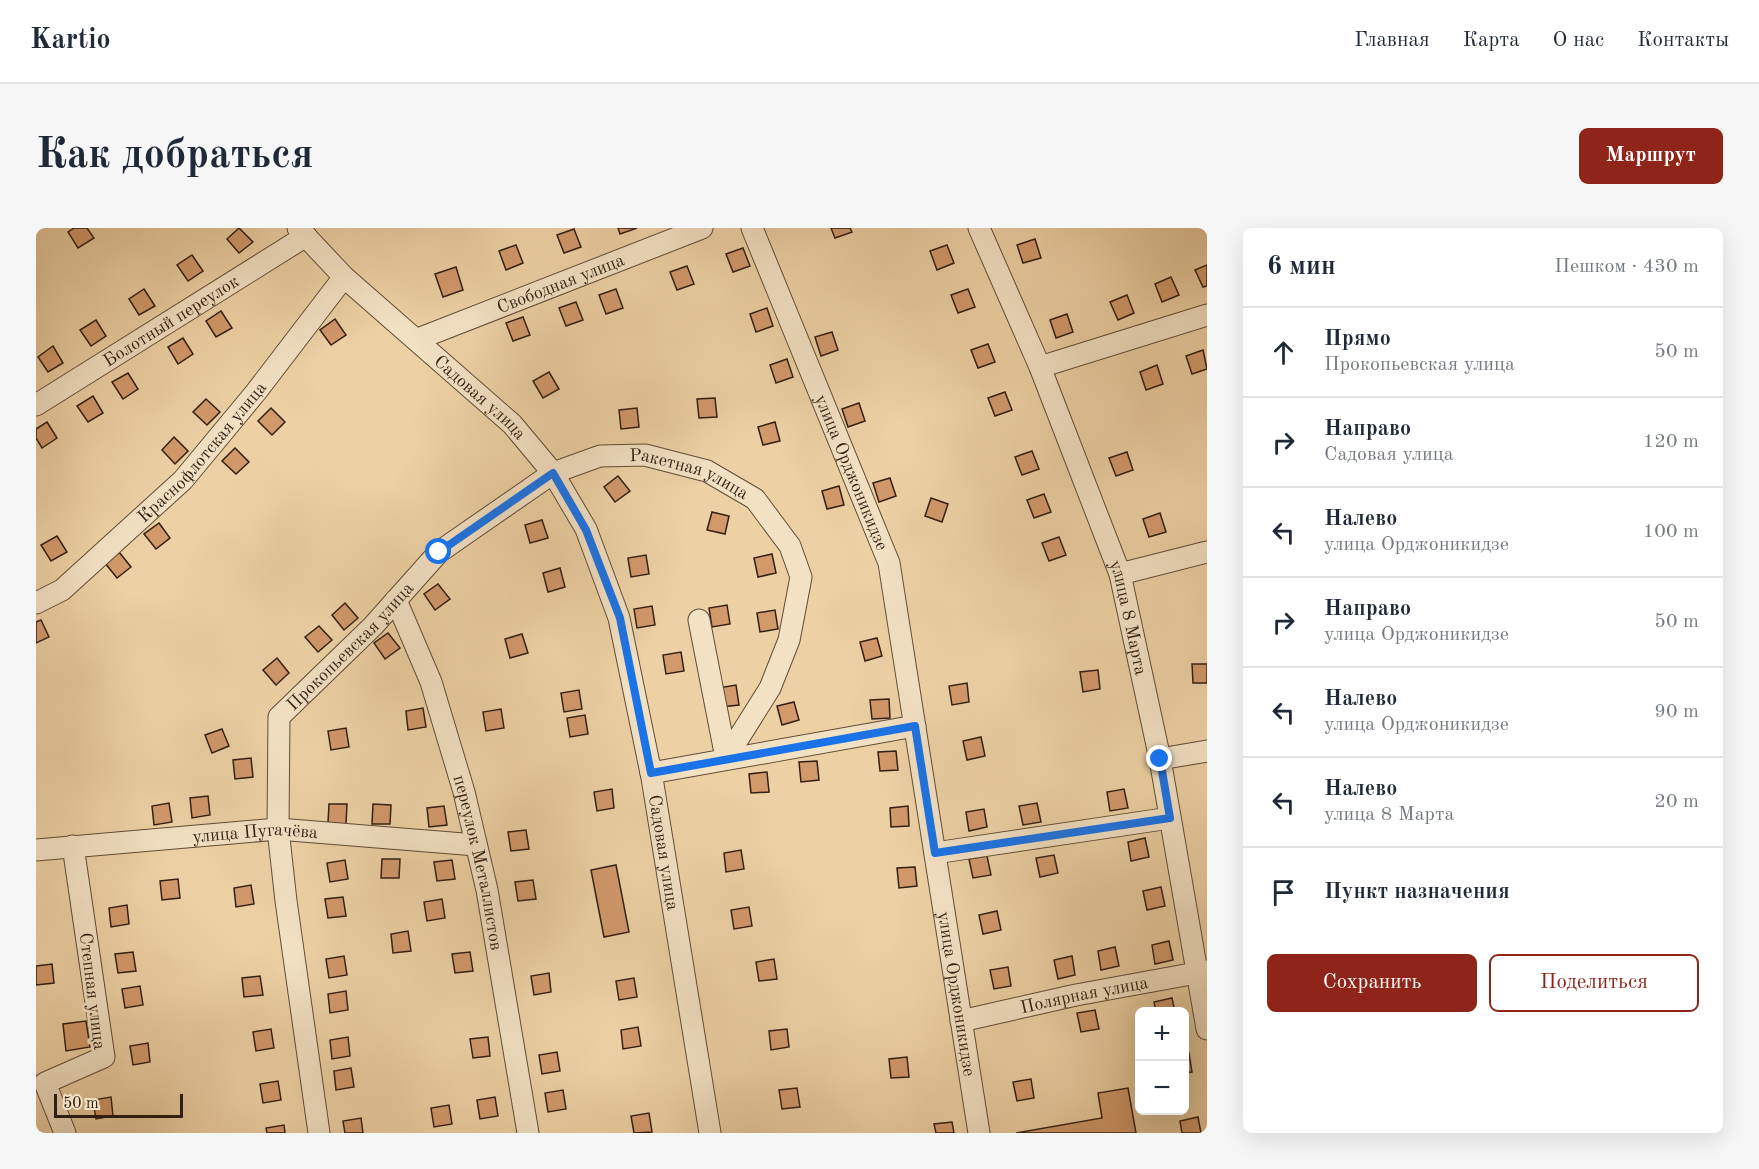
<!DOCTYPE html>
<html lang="ru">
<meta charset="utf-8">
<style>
body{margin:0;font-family:"Old Standard TT",serif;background:#f6f6f7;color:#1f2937}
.controls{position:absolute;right:18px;bottom:18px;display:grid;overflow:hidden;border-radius:9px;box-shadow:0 6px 24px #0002}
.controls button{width:54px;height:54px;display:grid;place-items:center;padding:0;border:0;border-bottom:2px solid #e0e1e3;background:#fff;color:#1f2937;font:30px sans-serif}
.scale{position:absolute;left:18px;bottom:15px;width:129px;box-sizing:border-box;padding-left:6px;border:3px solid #311f13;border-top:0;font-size:16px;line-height:21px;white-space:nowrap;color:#311f13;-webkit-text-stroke:4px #f3e1c4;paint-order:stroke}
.stop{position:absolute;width:18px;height:18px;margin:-14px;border:4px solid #1a73e8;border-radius:50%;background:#fff}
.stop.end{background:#1a73e8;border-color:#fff;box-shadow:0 2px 6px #0008}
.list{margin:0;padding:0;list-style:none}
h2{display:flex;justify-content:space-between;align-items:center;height:78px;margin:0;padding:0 24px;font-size:26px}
h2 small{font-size:20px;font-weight:400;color:#747a83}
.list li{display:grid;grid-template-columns:39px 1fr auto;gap:18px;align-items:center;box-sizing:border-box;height:90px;padding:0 24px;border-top:2px solid #e0e1e3}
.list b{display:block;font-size:22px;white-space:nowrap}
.list p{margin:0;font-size:20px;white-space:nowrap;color:#747a83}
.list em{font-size:20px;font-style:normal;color:#747a83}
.actions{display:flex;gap:12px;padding:18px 24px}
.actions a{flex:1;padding:14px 0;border:2px solid #8f2418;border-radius:9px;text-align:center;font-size:21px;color:#8f2418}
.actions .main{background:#8f2418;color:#fff}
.icon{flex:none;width:33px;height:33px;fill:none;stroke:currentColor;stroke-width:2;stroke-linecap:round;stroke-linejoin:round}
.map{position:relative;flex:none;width:1171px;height:905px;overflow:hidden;border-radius:9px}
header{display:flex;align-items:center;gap:36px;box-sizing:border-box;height:84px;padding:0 30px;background:#fff;border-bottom:2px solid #e0e1e3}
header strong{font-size:28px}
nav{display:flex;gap:33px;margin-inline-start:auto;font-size:21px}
.intro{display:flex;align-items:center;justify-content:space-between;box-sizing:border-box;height:144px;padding:0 36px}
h1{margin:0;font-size:42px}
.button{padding:15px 27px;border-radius:9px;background:#8f2418;color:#fff;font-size:21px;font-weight:700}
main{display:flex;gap:36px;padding:0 36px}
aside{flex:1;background:#fff;border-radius:9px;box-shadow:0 6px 24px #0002}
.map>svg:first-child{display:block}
</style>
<header>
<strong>Kartio</strong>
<nav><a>Главная</a><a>Карта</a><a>О нас</a><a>Контакты</a></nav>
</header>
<div class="intro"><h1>Как добраться</h1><a class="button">Маршрут</a></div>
<main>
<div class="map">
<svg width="1171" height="905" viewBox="0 0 1171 905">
<rect width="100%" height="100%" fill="#edd1a4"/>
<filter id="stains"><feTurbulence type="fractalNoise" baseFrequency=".00333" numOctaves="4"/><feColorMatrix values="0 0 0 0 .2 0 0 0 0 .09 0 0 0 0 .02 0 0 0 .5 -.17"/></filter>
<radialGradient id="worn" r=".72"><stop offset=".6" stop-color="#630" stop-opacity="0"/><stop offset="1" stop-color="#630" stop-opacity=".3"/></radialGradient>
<!-- building -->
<g fill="#d2996b" stroke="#311f13" stroke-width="1.5">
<polygon points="38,0 51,0 58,10 42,20 32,4"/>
<polygon points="203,0 217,14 203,25 191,11"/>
<polygon points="582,0 601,0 584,6"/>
<polygon points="795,0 814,0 816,4 799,10"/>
<polygon points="538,1 545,19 528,25 521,7"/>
<polygon points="999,11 1005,30 987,35 981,17"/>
<polygon points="480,17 487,35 470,42 463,23"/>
<polygon points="911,17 918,35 901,42 894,23"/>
<polygon points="707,20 714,38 697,44 690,26"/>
<polygon points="156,27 167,43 152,53 141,37"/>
<polygon points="1171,37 1171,58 1167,59 1159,42"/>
<polygon points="651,38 658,56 641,62 634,44"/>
<polygon points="420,39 427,62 407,69 399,46"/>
<polygon points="1135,49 1143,67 1126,74 1119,56"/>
<polygon points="108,61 119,78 103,87 93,71"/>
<polygon points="580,61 587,80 570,86 563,67"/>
<polygon points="932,61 939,79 922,85 915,67"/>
<polygon points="1091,67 1098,85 1082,92 1074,74"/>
<polygon points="540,74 547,92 530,98 523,80"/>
<polygon points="731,80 737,98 720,104 714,86"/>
<polygon points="185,83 196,100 180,109 170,93"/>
<polygon points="1031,86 1037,104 1020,110 1014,92"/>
<polygon points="487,89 494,107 477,113 470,95"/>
<polygon points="299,91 310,107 295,117 284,102"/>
<polygon points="60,92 70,108 55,118 44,102"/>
<polygon points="796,104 802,122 785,128 779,109"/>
<polygon points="147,110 157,126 142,136 132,119"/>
<polygon points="952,116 959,134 942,140 935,122"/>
<polygon points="17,118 27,135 12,144 2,129"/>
<polygon points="1167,122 1171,141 1156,146 1150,128"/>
<polygon points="751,131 757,149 740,155 734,137"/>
<polygon points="1121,137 1127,156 1110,162 1104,144"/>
<polygon points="513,144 523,161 507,170 497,153"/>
<polygon points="92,145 102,161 87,171 76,154"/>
<polygon points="969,164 976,182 959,188 952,170"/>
<polygon points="57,168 67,185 52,194 41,178"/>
<polygon points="679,170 681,189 663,190 661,171"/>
<polygon points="170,171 184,184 171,197 157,184"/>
<polygon points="823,175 829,193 812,199 806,181"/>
<polygon points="235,180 249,194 236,207 222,193"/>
<polygon points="601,180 603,199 585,201 583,182"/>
<polygon points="11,194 21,210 6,220 0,210 0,201"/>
<polygon points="739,194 744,213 727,217 722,199"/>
<polygon points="138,209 152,223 139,236 126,222"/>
<polygon points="199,220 213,234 200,246 186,233"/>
<polygon points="996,223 1003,241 986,247 979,229"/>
<polygon points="1091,224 1097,242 1080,248 1073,230"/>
<polygon points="582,248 594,263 579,274 568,259"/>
<polygon points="854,250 860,268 843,274 837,255"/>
<polygon points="803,258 808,277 791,281 786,263"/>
<polygon points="1008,266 1015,284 998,290 991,272"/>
<polygon points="895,270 912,276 906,294 889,288"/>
<polygon points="676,284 693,288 689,306 671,302"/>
<polygon points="1124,285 1130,304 1113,309 1107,291"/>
<polygon points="506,292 512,310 494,315 489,297"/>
<polygon points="123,295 134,310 120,321 108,306"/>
<polygon points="21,308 31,324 15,333 5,317"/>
<polygon points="1023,309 1030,327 1013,333 1006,315"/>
<polygon points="83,324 95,339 81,350 69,335"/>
<polygon points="736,326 740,345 722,349 718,330"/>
<polygon points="610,327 613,346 595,349 592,330"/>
<polygon points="524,340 529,359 512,364 507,345"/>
<polygon points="402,356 414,371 399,382 388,366"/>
<polygon points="309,375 322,390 308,402 296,387"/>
<polygon points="691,377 694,396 676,399 673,380"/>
<polygon points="616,378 619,397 601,400 598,381"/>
<polygon points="739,382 742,401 724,404 721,385"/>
<polygon points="5,392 13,409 0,415 0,394"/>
<polygon points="283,398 296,412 282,424 269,409"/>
<polygon points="352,405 364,420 349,431 338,415"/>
<polygon points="486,406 492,425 474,430 469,411"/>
<polygon points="841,410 846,428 829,433 824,414"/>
<polygon points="645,424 648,443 630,446 627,427"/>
<polygon points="241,430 253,445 240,457 227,442"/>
<polygon points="1156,436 1171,436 1171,455 1157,455"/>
<polygon points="1062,442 1064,461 1047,464 1044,444"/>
<polygon points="931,455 933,474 916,477 913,458"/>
<polygon points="700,457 703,477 685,479 682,460"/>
<polygon points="543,462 546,481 528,484 525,465"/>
<polygon points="853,471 854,490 836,491 834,472"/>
<polygon points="758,474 763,492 746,497 741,478"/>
<polygon points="387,480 390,499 372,502 370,483"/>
<polygon points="465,481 468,500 450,503 447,484"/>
<polygon points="549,487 552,506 534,509 531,490"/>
<polygon points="310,500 313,519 295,522 292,503"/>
<polygon points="186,501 193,518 176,525 169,507"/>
<polygon points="945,509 949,528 931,532 927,513"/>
<polygon points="860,523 862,542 844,543 842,524"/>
<polygon points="215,530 217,549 199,551 197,532"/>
<polygon points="781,533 783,552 765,554 763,534"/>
<polygon points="731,544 733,564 715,565 713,546"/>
<polygon points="576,561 578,580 561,583 558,564"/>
<polygon points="1088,561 1092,580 1074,583 1071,564"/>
<polygon points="172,568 174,587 156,590 154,570"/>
<polygon points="133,575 136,594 118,597 116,578"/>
<polygon points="1001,575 1005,594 987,597 983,578"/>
<polygon points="293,576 311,576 310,596 292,595"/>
<polygon points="337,576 355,577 354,596 336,596"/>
<polygon points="408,578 411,597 393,599 391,580"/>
<polygon points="872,578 873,598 855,599 854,580"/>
<polygon points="948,581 951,599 933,603 930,584"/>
<polygon points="490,602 493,621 475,623 472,604"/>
<polygon points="1109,610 1113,629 1095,633 1092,614"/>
<polygon points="705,622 708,641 690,644 688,625"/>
<polygon points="1018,627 1022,645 1004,649 1000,630"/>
<polygon points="951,628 955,647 937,650 933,631"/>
<polygon points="346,631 364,631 363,650 345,650"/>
<polygon points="309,632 312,651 294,654 291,635"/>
<polygon points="416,632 419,651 401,653 398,634"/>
<polygon points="580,637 593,704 568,709 555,642"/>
<polygon points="879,639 881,658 863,660 861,640"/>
<polygon points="142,651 144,670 126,672 124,653"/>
<polygon points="497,652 500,671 482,673 479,654"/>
<polygon points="215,657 218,676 200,679 198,660"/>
<polygon points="1125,659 1129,678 1111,682 1107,663"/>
<polygon points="307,669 310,688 292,690 289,671"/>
<polygon points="406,671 409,690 391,693 388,674"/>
<polygon points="91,677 93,696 75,699 73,680"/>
<polygon points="713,679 716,698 698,701 695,682"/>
<polygon points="961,683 965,702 947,706 943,687"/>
<polygon points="372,703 375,723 357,725 355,706"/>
<polygon points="1133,713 1137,732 1119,736 1116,717"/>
<polygon points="1079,719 1083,738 1065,742 1062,723"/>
<polygon points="97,724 100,743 82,745 79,726"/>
<polygon points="434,724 437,743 419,745 416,726"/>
<polygon points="308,728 311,747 293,750 290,731"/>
<polygon points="1036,728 1039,747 1022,751 1018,732"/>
<polygon points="738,731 741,751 723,753 720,734"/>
<polygon points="16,736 18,755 0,757 0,738"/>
<polygon points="972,739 975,758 958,761 954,742"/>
<polygon points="513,745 515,764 498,767 495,748"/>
<polygon points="224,748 227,767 208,769 206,750"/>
<polygon points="598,750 601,769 583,772 580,753"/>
<polygon points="104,758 107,777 89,780 86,761"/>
<polygon points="310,763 312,782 294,785 292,766"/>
<polygon points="1136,770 1139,784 1120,784 1118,774"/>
<polygon points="1059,782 1063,801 1045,804 1041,785"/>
<polygon points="50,793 54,819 30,823 27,796"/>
<polygon points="602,799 605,818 587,821 585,802"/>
<polygon points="235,801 238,820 220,823 217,804"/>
<polygon points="751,801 753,819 735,822 733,803"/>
<polygon points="312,809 314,828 296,831 294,812"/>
<polygon points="452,809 454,828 437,830 434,811"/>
<polygon points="112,815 114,834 97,837 94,818"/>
<polygon points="521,824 524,843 506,846 503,827"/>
<polygon points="1148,825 1153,825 1156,844 1148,845"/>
<polygon points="871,829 873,849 855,850 853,831"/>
<polygon points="315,840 318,859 300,862 298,843"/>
<polygon points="995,851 998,870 981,873 977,854"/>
<polygon points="242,853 245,872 227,875 224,856"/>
<polygon points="761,860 764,879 746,881 743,862"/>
<polygon points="1092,860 1100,905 980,905 1066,890 1062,865"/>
<polygon points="527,862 530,881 512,884 509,865"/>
<polygon points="75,869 77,888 60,891 57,872"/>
<polygon points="459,869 462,888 444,891 441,872"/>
<polygon points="413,877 416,896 398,899 395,880"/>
<polygon points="613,885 616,904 598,905 595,888"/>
<polygon points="1162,889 1165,905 1146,905 1144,893"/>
<polygon points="325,890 327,905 309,905 307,893"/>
<polygon points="916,894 918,905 900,905 898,896"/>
<polygon points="248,897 249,905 231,905 230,900"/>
</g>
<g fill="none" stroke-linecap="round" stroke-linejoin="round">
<!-- minor casing -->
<g stroke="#604c37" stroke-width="23">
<g id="minor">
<path id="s1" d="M 262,0 L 308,49 L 476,196 L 517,245 L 550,301 L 583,390 L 616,550 L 674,905"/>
<path id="s2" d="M 716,0 L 853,335 L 943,905"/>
<path id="s3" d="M 943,0 L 1004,139 L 1084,346 L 1124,531 L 1171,801"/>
<path id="s4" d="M 382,111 L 666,0"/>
<polyline points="1004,139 1171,87"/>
<path id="s5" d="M 0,177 L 270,8"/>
<polyline points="1084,346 1171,324"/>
<path id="s6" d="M 360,372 L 395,454 L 428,564 L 451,662 L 492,905"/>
<path id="s7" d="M 0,375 L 26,362 L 147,252 L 220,164 L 308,49"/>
<polyline points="663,392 690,530"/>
<polyline points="1124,531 1171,523"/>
<polyline points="615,545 879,498"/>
<path id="s8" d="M 0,622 L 242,601 L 440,617"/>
<polyline points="899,625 1134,590"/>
<path id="s9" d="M 925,793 L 1040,767 L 1171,743"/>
<polyline points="29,905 9,855 68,829 37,618"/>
<path id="s10" d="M 283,905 L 250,673 L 242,601 L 243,489 L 337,398 L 403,324 L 517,245 L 564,228 L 609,227 L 671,243 L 719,271 L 754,318 L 765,349 L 753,412 L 734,460 L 690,530"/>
</g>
</g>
<!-- minor -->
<use href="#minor" stroke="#f3e1c4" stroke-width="21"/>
</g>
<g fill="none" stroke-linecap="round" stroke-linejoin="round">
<!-- route -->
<polyline stroke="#1a73e8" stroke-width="8" points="403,324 517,245 550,302 584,390 615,545 879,498 899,625 1134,590 1124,531"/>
</g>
<g text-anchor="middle" stroke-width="6" stroke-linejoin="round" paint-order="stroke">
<!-- street labels -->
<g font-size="18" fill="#311f13" stroke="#f3e1c4">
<text dy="6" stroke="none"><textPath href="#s4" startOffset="153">Свободная улица</textPath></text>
<text dy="6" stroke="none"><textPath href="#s5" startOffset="159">Болотный переулок</textPath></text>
<text dy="6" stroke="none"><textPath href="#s1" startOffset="249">Садовая улица</textPath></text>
<text dy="6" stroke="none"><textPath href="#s7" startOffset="226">Краснофлотская улица</textPath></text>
<text dy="6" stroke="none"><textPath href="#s2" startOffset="264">улица Орджоникидзе</textPath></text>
<text dy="6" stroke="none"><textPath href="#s10" startOffset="930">Ракетная улица</textPath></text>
<text dy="6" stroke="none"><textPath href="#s3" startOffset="418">улица 8 Марта</textPath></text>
<text dy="6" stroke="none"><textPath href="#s10" startOffset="519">Прокопьевская улица</textPath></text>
<text dy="6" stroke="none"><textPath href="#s8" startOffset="220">улица Пугачёва</textPath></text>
<text dy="6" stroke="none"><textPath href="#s1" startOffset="753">Садовая улица</textPath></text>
<text dy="6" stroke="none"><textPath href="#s6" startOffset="276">переулок Металлистов</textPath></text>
<text transform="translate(57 763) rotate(83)" y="6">Степная улица</text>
<text dy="6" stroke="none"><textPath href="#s2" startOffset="798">улица Орджоникидзе</textPath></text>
<text dy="6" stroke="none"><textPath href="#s9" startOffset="126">Полярная улица</textPath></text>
</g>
</g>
<rect width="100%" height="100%" filter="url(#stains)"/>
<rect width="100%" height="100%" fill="url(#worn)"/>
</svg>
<div class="controls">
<button>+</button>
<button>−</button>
</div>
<div class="scale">50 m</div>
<div class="stop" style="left:403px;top:324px"></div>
<div class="stop end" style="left:1124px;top:531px"></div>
</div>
<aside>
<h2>6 мин<small>Пешком · 430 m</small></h2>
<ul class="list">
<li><svg class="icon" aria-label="ahead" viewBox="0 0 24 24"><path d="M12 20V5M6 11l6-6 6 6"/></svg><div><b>Прямо</b><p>Прокопьевская улица</p></div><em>50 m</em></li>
<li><svg class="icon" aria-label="right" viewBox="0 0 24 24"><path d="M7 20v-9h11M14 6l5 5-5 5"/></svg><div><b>Направо</b><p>Садовая улица</p></div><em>120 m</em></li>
<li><svg class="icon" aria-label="left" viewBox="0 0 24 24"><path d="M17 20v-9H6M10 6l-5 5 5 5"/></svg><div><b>Налево</b><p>улица Орджоникидзе</p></div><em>100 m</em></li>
<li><svg class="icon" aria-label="right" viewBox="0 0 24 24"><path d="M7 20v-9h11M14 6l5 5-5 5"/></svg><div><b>Направо</b><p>улица Орджоникидзе</p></div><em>50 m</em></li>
<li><svg class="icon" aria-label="left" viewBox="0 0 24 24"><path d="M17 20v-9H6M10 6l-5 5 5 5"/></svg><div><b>Налево</b><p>улица Орджоникидзе</p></div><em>90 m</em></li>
<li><svg class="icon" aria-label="left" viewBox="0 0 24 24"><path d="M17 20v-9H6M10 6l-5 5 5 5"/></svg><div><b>Налево</b><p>улица 8 Марта</p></div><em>20 m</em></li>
<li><svg class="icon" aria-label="arrive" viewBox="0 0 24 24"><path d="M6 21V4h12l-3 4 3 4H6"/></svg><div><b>Пункт назначения</b></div></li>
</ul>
<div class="actions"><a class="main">Сохранить</a><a>Поделиться</a></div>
</aside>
</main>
